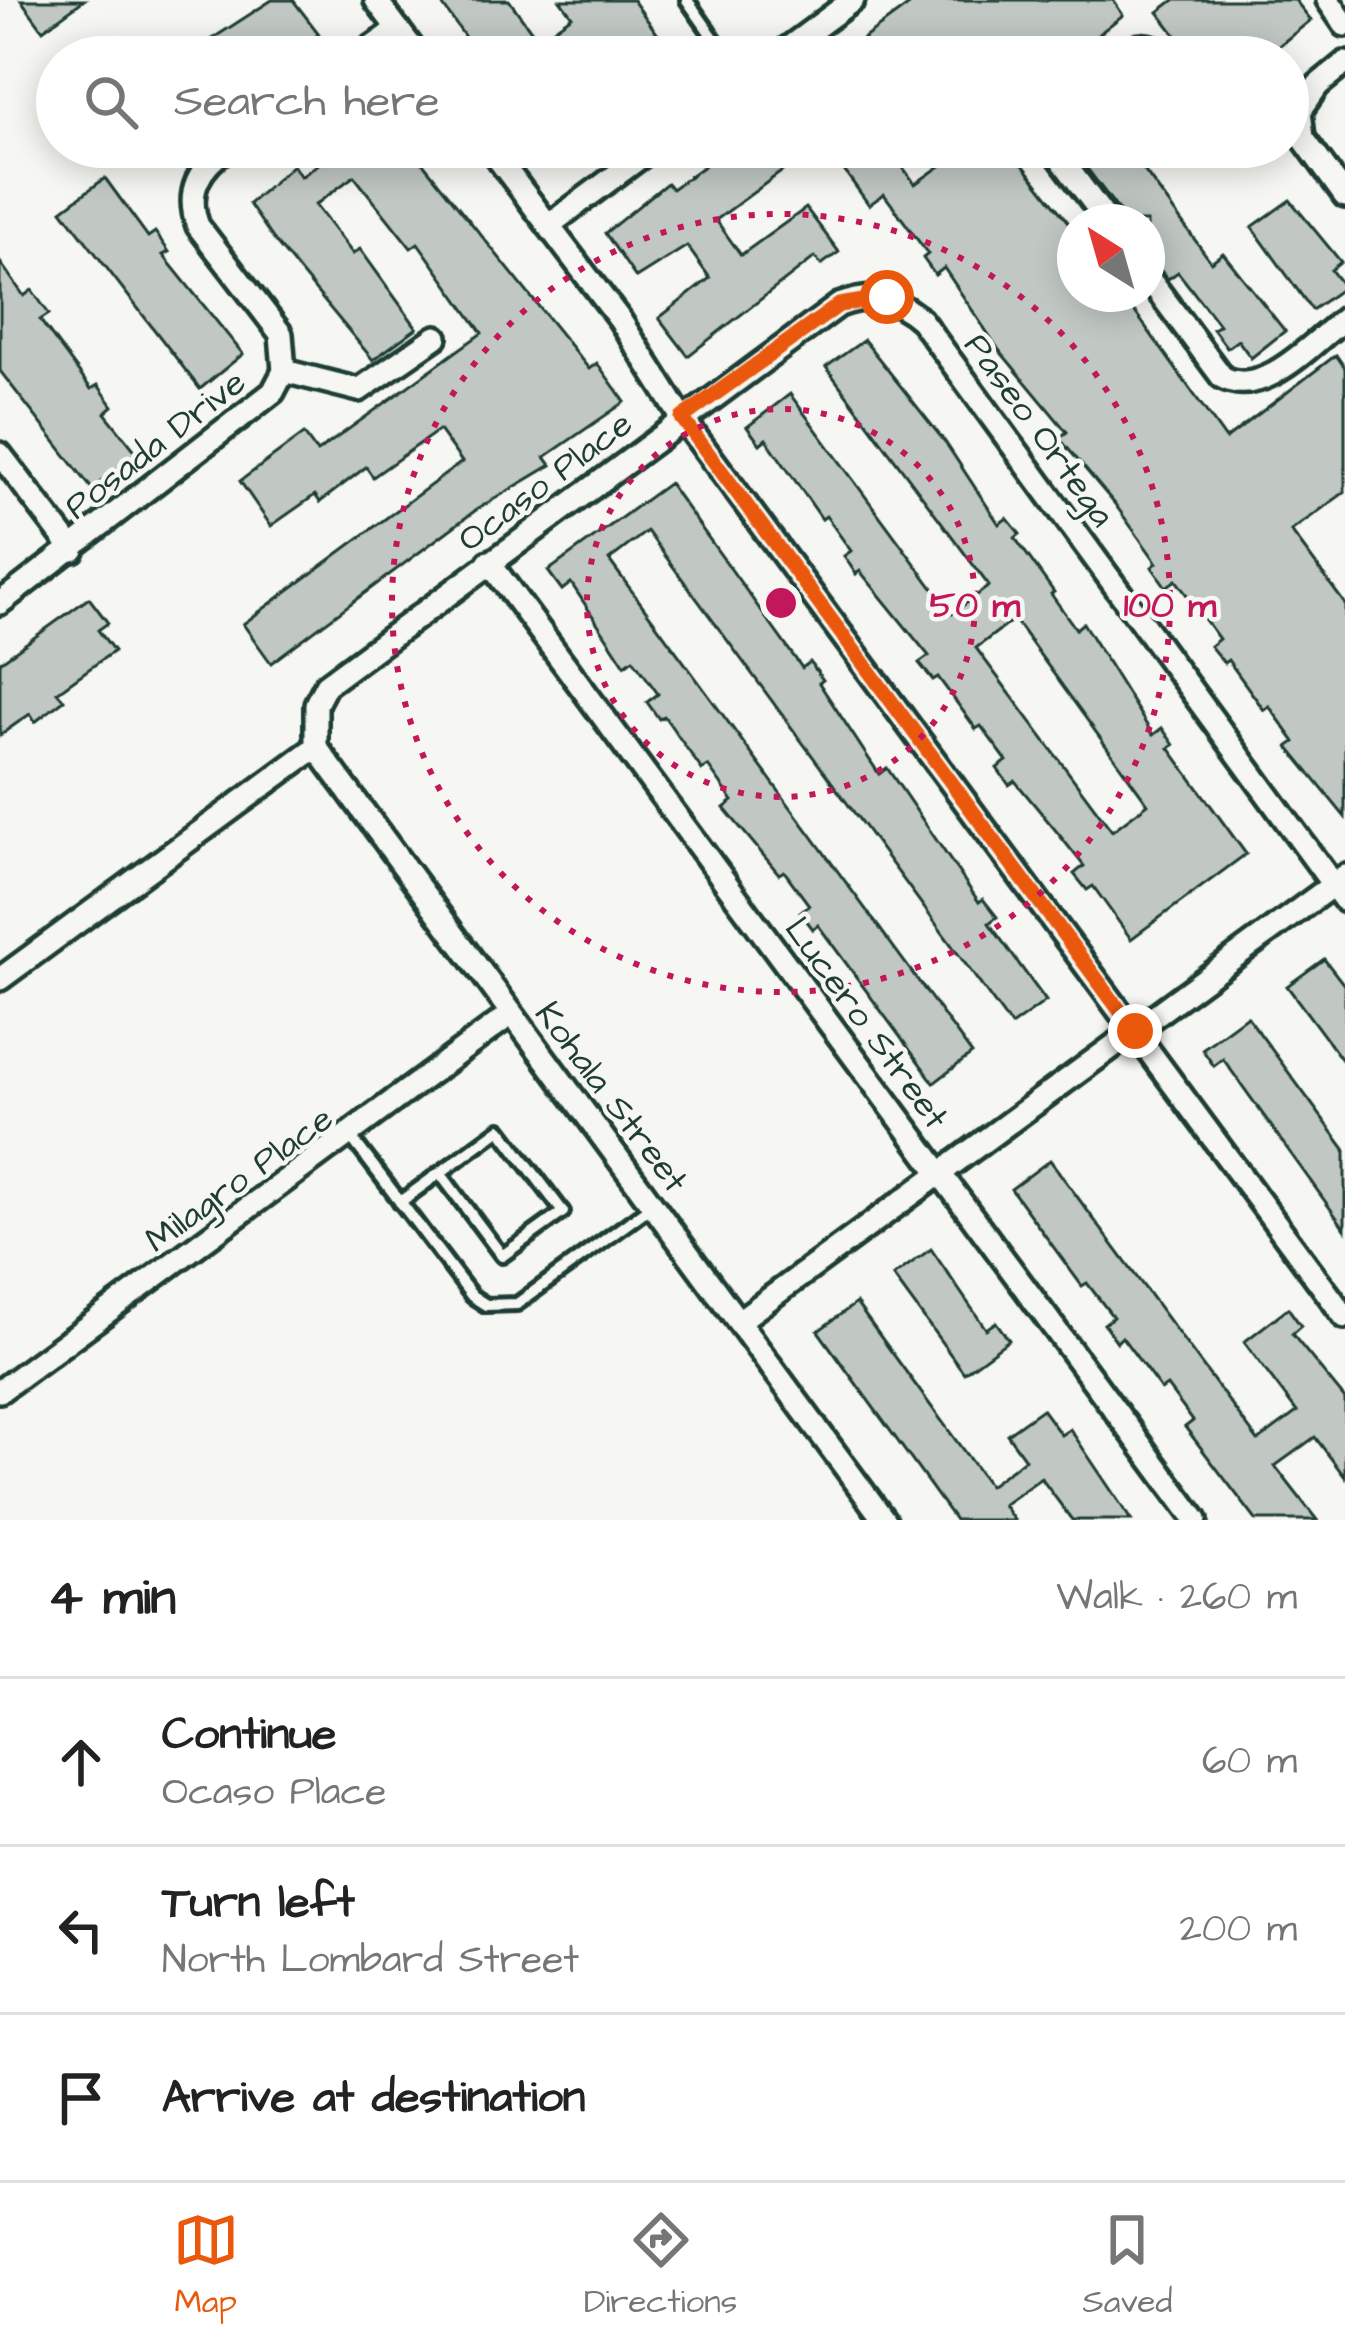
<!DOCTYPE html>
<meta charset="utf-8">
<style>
body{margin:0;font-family:"Architects Daughter",sans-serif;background:#f2f2f2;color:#222}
.compass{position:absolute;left:1057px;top:204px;width:108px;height:108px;border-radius:50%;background:#fff;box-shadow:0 6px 30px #0003;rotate:323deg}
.stop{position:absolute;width:36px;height:36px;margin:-27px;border:9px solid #ea580c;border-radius:50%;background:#fff}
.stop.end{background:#ea580c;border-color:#fff;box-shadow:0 3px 12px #0008}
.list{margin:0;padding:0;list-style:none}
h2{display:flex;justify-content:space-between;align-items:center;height:156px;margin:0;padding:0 48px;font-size:51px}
h2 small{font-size:39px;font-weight:400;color:#767676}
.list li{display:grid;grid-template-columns:78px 1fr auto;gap:36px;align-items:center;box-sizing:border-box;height:168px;padding:0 48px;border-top:3px solid #e0e0e0}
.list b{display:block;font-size:45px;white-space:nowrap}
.list p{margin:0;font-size:39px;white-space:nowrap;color:#767676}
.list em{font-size:39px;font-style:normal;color:#767676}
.icon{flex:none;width:66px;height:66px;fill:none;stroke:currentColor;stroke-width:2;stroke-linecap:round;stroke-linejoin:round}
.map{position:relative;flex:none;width:1345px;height:1520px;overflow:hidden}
.search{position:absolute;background:#fff;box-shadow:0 6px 30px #0003;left:36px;right:36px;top:36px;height:132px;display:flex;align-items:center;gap:30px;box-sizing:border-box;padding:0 42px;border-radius:66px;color:#767676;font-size:45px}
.sheet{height:660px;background:#fff}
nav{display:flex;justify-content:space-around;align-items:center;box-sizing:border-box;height:168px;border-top:3px solid #e0e0e0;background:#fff;font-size:33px;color:#767676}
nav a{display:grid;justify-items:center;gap:6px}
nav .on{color:#ea580c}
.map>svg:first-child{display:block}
</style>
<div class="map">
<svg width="1345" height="1520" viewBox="0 0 1345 1520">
<rect width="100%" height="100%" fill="#f6f6f2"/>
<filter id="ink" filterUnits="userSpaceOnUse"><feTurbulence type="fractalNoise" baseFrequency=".00833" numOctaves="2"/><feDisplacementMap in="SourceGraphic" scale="24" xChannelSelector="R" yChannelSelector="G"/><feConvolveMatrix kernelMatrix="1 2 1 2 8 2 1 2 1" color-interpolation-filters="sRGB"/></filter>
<g filter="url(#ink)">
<!-- building -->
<g fill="#c1c8c3" stroke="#1f3d34" stroke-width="3" fill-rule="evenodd">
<polygon points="21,0 84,0 43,30"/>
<polygon points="272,0 293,0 319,34 288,57 184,57"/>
<polygon points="439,0 509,0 538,40 572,16 560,0 633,0 674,57 515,57 514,48 502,57 488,57 480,46 474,50"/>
<polygon points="916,0 1113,0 1123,15 1070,57 1048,57 1041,48 1029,57 872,57 860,41"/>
<polygon points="1174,0 1295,0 1311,20 1265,57 1193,57 1158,12"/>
<polygon points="341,147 410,147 589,369 597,363 625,402 545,457 551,465 476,510 271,663 243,624 462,462 439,430 373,477 366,467 320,502 315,495 271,526 240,481 304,434 317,452 482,333 418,243 411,248 354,176 315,205 353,254 360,249 417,328 373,360 277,244 249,204 293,165 301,177"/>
<polygon points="730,147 815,147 716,220 741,255 806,208 839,252 821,265 815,257 688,356 659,318 710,278 687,246 636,278 605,233 667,183 672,189"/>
<polygon points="827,147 888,147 915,184 967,147 1009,147 1075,231 1075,294 1122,294 1226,439 1336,355 1345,368 1345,492 1291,531 1345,604 1345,817 1288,747 1295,742 1269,706 1264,710 1228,660 1224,663 1210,646 1219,639 1176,580 1166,587 1152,567 1157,563 1114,503 1059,438 1067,432 999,350 944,268 935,275 923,258 928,254 884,194 869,205"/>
<polygon points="1071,147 1127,147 1211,262 1223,253 1285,331 1251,358 1238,340 1227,348 1213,329 1219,325 1178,272 1168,279 1147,255 1147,222 1127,222"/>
<polygon points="105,178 148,237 155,232 169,252 163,255 243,354 200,389 62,210"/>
<polygon points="1290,200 1341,262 1331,270 1344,287 1312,310 1252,227"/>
<polygon points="0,262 24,296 32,290 49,314 40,320 91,389 98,385 113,406 105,413 137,453 92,489 0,371"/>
<path d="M 864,340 L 945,442 L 999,524 L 1007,518 L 1020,534 L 1015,538 L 1054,592 L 1051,594 L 1076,629 L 1083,623 L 1153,735 L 1162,728 L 1174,745 L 1169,748 L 1246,854 L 1131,939 L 1093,886 L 1087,890 L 1074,874 L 1084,866 L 1057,832 L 1015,781 L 1009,785 L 997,768 L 1007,761 L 981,726 L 976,729 L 938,677 L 933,680 L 919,663 L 929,656 L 860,571 L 856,574 L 844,556 L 851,551 L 826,516 L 822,519 L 766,439 L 760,444 L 747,427 L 790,394 L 952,614 L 989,586 L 826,367 ZM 1014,619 L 1148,804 L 1112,831 L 976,648 Z"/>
<polygon points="669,483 802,668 810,662 823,680 819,683 879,774 887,768 979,902 983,899 997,917 989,923 1046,1001 1011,1026 647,531 609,560 972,1054 934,1083 818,925 813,929 800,912 809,905 784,871 779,874 724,808 733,801 708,766 702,770 664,716 659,719 647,702 658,694 633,659 625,665 571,583 562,590 548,571"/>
<polygon points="89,598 108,623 98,630 114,651 57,692 64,700 35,722 30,714 0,735 0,662"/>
<polygon points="1324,959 1345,986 1345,1064 1287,986"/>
<polygon points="1247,1016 1345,1149 1345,1229 1223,1059 1214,1066 1202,1049"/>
<polygon points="1050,1160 1258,1441 1297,1412 1244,1342 1288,1308 1301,1326 1292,1334 1345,1399 1345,1477 1315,1437 1275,1466 1317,1520 1256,1520 1185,1427 1193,1421 1167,1386 1161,1390 1122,1337 1117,1342 1104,1324 1113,1317 1087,1283 1082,1286 1011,1189"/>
<polygon points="931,1249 986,1329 996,1322 1009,1340 964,1373 893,1276"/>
<polygon points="856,1303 989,1486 1025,1459 1007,1434 1042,1409 1061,1435 1070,1429 1131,1520 1072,1520 1041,1478 1003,1505 1014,1520 955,1520 818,1331"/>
</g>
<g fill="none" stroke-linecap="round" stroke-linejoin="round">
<!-- lane casing -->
<g stroke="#1f3d34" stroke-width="20">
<g id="lane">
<polyline points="687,0 727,57"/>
<polyline points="351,1137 472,1296 486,1305 517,1304 653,1205"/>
<polyline points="400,1202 500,1129 563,1212 502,1256 440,1173"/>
</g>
</g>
<!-- street casing -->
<g stroke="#1f3d34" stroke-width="30">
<g id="street">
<polyline points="376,0 419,57"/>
<polyline points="1328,0 1345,25"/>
<polyline points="358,57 398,29"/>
<polyline points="776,57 853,0"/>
<path d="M 1117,57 C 1135,43 1151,41 1169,57"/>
<polyline points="1300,111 1303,138 1345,196"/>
<polyline points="1289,113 1300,111 1318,85 1345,63"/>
<path d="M 228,147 C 199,168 185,191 198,226 L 281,334 L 284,371"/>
<polyline points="489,147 620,320 682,418 1345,1317"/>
<polyline points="1052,147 1108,222"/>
<polyline points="549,225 654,147"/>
<path d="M 1147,276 L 1222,377 C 1263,400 1313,342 1345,318"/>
<polyline points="0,454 73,550"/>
<polyline points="489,562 1196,1520"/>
<polyline points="0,603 273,392 284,371 359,390 436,337"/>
<polyline points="0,979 316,747"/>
<polyline points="739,1321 1345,876"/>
<polyline points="0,1391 511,1014"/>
<path d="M 884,1520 L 316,747 L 316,704 L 326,685 L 839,305 C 873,293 893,296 921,320 L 1345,901"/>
</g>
</g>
<!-- lane -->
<use href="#lane" stroke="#f6f6f2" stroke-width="10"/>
<!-- street -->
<use href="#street" stroke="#f6f6f2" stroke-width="21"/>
</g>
</g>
<g fill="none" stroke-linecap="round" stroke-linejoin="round" filter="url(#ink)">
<!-- route -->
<polyline stroke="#ea580c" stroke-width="15" points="887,297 839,305 682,418 1135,1031"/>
</g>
<!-- distance rings -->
<g fill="none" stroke="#c2185b" stroke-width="6" stroke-dasharray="6 12">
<circle cx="781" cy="603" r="194"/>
<circle cx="781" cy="603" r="389"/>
</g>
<g text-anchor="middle" stroke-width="9" stroke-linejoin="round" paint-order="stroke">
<!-- street labels -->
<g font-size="36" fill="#1f3d34" stroke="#f6f6f2">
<text transform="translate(1041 429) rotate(54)" y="13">Paseo Ortega</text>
<text transform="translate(154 443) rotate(-38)" y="13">Posada Drive</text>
<text transform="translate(544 480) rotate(-37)" y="13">Ocaso Place</text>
<text transform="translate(868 1022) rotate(54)" y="13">Lucero Street</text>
<text transform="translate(613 1096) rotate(53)" y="13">Kohala Street</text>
<text transform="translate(238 1178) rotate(-36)" y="13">Milagro Place</text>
</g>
</g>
<circle cx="781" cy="603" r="18" fill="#c2185b" stroke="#f6f6f2" stroke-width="6"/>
<g font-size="36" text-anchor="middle" font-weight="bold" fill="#c2185b" stroke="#f6f6f2" stroke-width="9" stroke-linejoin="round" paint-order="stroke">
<text x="975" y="616">50 m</text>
<text x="1170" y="616">100 m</text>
</g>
</svg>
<svg class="compass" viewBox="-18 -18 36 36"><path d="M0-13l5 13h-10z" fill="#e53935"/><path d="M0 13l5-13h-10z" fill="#767676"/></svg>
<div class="stop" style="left:887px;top:297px"></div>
<div class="stop end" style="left:1135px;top:1031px"></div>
<div class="search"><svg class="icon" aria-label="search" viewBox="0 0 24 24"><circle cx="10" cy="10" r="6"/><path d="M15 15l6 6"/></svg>Search here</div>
</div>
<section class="sheet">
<h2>4 min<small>Walk · 260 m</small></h2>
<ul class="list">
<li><svg class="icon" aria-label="ahead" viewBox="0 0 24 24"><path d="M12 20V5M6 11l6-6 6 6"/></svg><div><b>Continue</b><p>Ocaso Place</p></div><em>60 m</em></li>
<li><svg class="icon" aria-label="left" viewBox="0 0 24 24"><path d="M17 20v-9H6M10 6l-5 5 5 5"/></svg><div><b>Turn left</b><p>North Lombard Street</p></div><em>200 m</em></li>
<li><svg class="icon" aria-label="arrive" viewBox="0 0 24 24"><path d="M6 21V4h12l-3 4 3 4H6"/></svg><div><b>Arrive at destination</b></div></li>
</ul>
</section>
<nav>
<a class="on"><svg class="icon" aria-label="map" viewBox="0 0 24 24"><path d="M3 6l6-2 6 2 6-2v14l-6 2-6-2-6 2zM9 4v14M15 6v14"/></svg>Map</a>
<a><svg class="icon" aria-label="directions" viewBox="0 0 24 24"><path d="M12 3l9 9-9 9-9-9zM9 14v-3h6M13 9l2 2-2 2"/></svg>Directions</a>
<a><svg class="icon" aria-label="saved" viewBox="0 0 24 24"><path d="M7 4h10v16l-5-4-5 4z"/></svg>Saved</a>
</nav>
